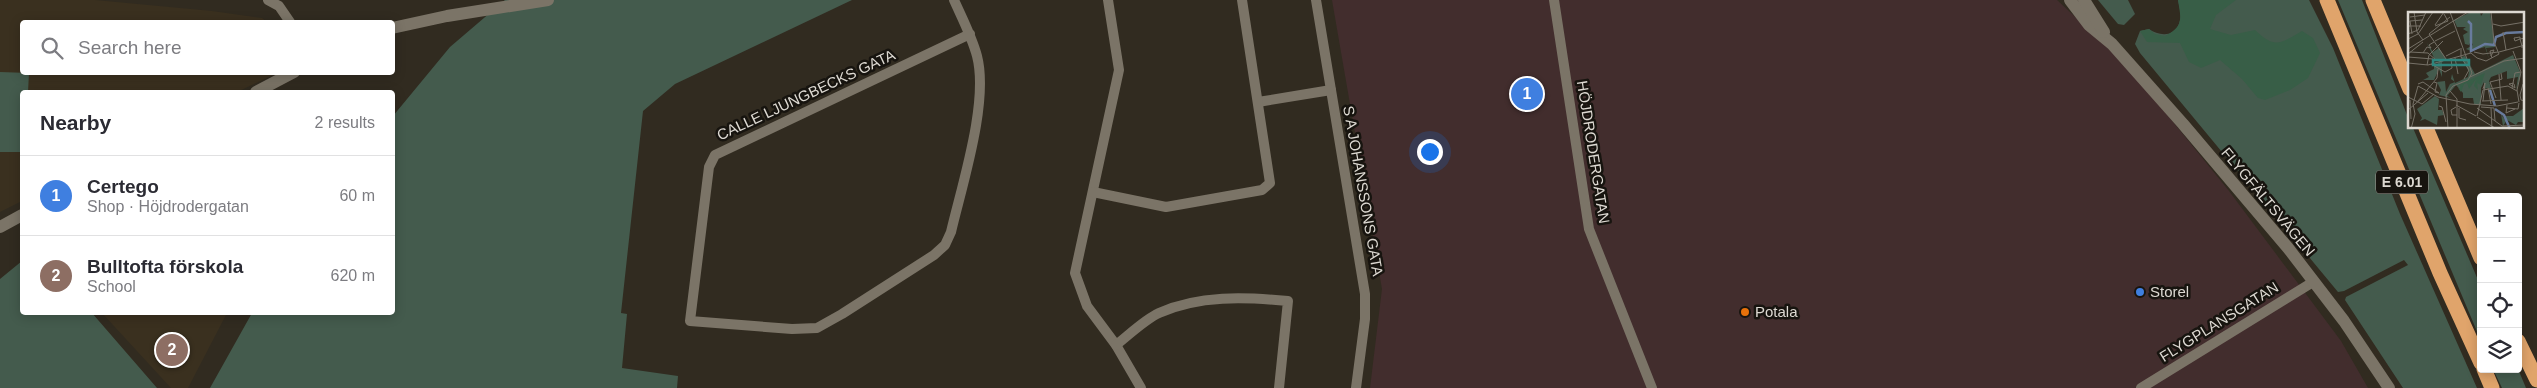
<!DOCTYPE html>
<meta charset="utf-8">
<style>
body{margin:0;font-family:Arial,sans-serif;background:#f7f7f7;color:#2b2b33}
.controls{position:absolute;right:15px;bottom:15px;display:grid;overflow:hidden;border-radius:5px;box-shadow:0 2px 12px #0003}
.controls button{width:45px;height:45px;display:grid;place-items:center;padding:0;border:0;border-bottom:1px solid #e1e1e2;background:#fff;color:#2b2b33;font:25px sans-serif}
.you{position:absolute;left:1429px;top:151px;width:18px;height:18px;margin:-12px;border:4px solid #fff;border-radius:50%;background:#1a73e8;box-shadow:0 0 0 8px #1a73e833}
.badge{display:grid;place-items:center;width:32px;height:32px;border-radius:50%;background:#536c8d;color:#fff;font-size:16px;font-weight:700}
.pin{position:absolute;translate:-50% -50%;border:2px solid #fff;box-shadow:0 1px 5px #0006}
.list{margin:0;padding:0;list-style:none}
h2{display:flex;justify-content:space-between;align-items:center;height:65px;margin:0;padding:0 20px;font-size:21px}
h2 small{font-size:16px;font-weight:400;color:#7c7c81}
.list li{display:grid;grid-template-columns:32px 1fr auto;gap:15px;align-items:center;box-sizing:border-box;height:80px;padding:0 20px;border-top:1px solid #e1e1e2}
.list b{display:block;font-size:19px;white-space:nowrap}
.list p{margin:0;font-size:16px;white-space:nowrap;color:#7c7c81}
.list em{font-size:16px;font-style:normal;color:#7c7c81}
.icon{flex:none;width:28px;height:28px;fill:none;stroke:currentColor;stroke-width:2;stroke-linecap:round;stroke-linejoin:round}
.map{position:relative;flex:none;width:2537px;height:388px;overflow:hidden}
.search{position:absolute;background:#fff;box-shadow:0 2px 12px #0003;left:20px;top:20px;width:375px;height:55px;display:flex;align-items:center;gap:12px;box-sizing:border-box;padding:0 18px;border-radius:5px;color:#7c7c81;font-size:19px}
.panel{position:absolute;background:#fff;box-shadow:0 2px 12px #0003;left:20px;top:90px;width:375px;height:225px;border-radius:5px}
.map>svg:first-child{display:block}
</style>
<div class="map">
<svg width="2537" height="388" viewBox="0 0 2537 388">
<rect width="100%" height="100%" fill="#312b20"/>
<!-- built -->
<g fill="#3a301f">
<polygon points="0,0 95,0 212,11 262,18 267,22 22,22 22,72 277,73 237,92 22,92 22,201 0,212"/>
<polygon points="102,313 227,313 188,388 171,388"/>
</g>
<!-- industrial -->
<polygon fill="#422d2d" points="1332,0 2057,0 2127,65 2229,191 2341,341 2368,388 1370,388 1382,289"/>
<!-- green -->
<g fill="#445b4d">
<polygon points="505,0 852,0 675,84 643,111 621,313 627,314 622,368 678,376 677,388 210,388 252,313 392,312 393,116 450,47"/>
<polygon points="2098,0 2128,0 2135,14 2124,25 2118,24"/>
<path d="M 2178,0 L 2309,0 L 2333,48 L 2400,214 L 2477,388 L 2403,388 L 2345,300 L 2346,297 L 2408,265 L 2404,260 L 2344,291 L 2338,292 L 2140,53 L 2135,44 L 2140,31 L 2149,29 C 2160,37 2177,37 2180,20 C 2182,15 2179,6 2178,0 Z"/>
<polygon points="2338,0 2362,0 2409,120 2410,128 2413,128 2481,287 2481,341"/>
<polygon points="0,72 29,73 28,92 22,92 22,152 0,152"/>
<polygon points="22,261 22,312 92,313 157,388 0,388 0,279"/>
<polygon points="2493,369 2518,369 2526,388 2502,388"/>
</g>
<!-- forest -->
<path fill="#385e47" d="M 2178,0 L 2236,0 L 2216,15 L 2210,29 L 2231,35 L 2255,30 C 2275,49 2280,44 2302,31 L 2313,38 L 2320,53 L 2308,78 L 2290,90 L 2265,100 L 2258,98 L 2242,79 L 2220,60 L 2201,68 L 2189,62 L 2180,43 L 2147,42 L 2140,31 L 2149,29 L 2155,34 L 2165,36 C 2184,26 2181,19 2178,0 Z"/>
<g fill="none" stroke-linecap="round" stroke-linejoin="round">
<!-- minor -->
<g stroke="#7b7467" stroke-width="10">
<polyline points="268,0 279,6 290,22"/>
<path d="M 954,0 C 962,18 972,37 977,56 C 989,102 962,185 951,232 L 945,245 L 934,255 L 842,314 L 817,328 L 792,329 L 690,321 L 709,167 L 715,155 L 970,34"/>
<polyline points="1108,0 1119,70 1075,273 1087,306 1116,345 1141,388"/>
<polyline points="1316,0 1365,294 1365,319 1356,388"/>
<polyline points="1554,0 1589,229 1652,388"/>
<polyline points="1258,102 1331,90"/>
<polyline points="1093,192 1166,207 1262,190 1270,183 1242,0"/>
<path d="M 1116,345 C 1129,335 1144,320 1159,313 C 1199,295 1245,297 1288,301 L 1279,388"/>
<polyline points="2141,388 2313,282"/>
</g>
<!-- tertiary -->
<g stroke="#7b7467" stroke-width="12">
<polyline points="2070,0 2089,25 2112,44 2183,124 2288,248 2344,321 2389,388"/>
<polyline points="2084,0 2104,32"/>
<polyline points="392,28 447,16 548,0"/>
<polyline points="256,92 294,72"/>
<polyline points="0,227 22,215"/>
</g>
<!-- motorway -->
<g stroke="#e0a46b" stroke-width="15">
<polyline points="2327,0 2440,273 2481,363"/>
<polyline points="2373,0 2410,89"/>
<polyline points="2426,128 2481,258"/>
<polyline points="2518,341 2537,380"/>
<polyline points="2484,369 2492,388"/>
</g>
</g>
<!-- markers -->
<circle fill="#3f7fe0" stroke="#17140f" stroke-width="2" cx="2140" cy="292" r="5"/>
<circle fill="#e8710a" stroke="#17140f" stroke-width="2" cx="1745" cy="312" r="5"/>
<g text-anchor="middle" stroke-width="5" stroke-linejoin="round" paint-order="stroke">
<!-- shield labels -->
<rect fill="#17140f" stroke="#a29e98" stroke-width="1" x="2376" y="170.5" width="52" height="23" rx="4"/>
<g font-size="14" font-weight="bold" fill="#ddd9d2">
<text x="2402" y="187">E 6.01</text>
</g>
<!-- street labels -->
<g font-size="15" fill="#ddd9d2" stroke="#17140f">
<text transform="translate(806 95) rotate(-25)" y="5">CALLE LJUNGBECKS GATA</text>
<text transform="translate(1593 152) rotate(81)" y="5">HÖJDRODERGATAN</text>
<text transform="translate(1363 191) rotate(80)" y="5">S A JOHANSSONS GATA</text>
<text transform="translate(2268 202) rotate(50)" y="5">FLYGFÄLTSVÄGEN</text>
<text transform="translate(2219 322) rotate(-32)" y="5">FLYGPLANSGATAN</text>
</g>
<!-- poi labels -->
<g font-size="15" fill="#ddd9d2" stroke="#17140f" text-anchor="start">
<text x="2150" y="297">Storel</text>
<text x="1755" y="317">Potala</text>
</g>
</g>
<!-- overview -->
<g transform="translate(2408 12)">
<rect width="116" height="116" fill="#312b20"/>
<path d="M 63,0 L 72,0 L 73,4 L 76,0 L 82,0 L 87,35 L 78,36 L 81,47 L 77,35 L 63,39 L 58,37 L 65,33 L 63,29 L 61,33 L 57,32 L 55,23 L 60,20 L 55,17 L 58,15 L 49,15 L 46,8 ZM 19,31 L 25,40 L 31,36 L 38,47 L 34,50 L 34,65 L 31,57 L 26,68 L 15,68 L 21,65 L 18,61 L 26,57 L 26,51 L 28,54 L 33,47 L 27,48 ZM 105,43 L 113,62 L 108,78 L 110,65 L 99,67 L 99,59 L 83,65 L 81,69 L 86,88 L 80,76 L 76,77 L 76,70 L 73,76 L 73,93 L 66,92 L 65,86 L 55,86 L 55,81 L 48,73 L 39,84 L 43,86 L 31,83 L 33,78 L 29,70 L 37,69 L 38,80 L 42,72 L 47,70 L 43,67 L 44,62 L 47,71 L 60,65 L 61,60 L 53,45 L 57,44 L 67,62 ZM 27,84 L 31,87 L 30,98 L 34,98 L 36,103 L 30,104 L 29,113 L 17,107 L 12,109 L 14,106 L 9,97 ZM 116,96 L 116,110 L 110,110 L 108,113 L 99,108 L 95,114 L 93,102 L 97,108 L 97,104 L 105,104 Z" fill="#445b4d"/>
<path d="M 77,61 L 73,73 L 69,71 L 70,78 L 66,74 L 68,67 L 61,77 L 59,71 L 56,72 L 53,80 L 50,76 L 52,77 L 52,73 L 48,74 Z" fill="#385e47"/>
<path fill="none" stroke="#687b9d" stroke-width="2.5" d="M 60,9 L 63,12 L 63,39 L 77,32 L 86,33 L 88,25 L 98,21 L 117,20M 82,78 L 87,94M 87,97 L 96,103 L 102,117"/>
<path fill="none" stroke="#767167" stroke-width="1" d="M 6,0 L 9,20 L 15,28M 83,0 L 86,30 L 91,42M 2,5 L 17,3M 85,12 L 93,14 L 117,10M 27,13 L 36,0M 27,14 L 40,9 L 36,2M 95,20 L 98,38M 0,22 L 10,18 L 18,0M 1,22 L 0,14 L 13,14M 4,22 L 2,9 L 14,8M 0,27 L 10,22 L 25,0M 27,29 L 47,19M 53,36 L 53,45 L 61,58 L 56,67M 114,36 L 114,34 L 112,27 L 112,25 L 106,26 L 107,29 L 112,27 L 117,26M 0,37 L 60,0M 105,39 L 113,60 L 109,78 L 111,90M 2,40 L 20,41 L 29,49M 66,40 L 75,42 L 90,40M 91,40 L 117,33M 15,41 L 19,35 L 23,36 L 21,33 L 26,30M 0,42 L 15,30M 38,44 L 52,37M 83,44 L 86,38 L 82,39 L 83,43 L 83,44 L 84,45 L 84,46M 0,45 L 25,47M 47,46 L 50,62M 69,46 L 78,49 L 91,42M 38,47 L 21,22 L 42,5M 0,51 L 20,53 L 63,41 L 69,46M 23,52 L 37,60 L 44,56 L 43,46M 19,53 L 21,43 L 35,29M 91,62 L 93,88M 62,65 L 96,49 L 117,46M 26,70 L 29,71 L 27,80 L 31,81M 106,71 L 101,72 L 107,76 L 106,72M 10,72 L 15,70 L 31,81M 115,72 L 112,83 L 113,88 L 117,89M 10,74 L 30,85 L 62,92 L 89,94 L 110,90M 80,76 L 83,92M 104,76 L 107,61 L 113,60M 75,77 L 77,71 L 75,89M 42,79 L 49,87 L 49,117M 0,85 L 14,92 L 26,82M 88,86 L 82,70 L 94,67 L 93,61M 2,88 L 3,107M 10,89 L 29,66 L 30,57M 74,89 L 100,88M 48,93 L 68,104M 99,93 L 98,101 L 107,97M 31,94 L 34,95 L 38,110M 48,95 L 43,98 L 44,103 L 49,103M 73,95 L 86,96 L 87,109M 51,96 L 51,106 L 58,108M 69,96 L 94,114 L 117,113M 83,96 L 84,117M 99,96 L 110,97 L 111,91M 0,98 L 20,81M 69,104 L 75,78 L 100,74 L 109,79M 69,105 L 87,116M 3,117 L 7,102 L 5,92 L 10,74M 40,117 L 38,83 L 45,74 L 60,68 L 64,61 L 42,0"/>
<path fill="#2e857d" fill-opacity="0.15" stroke="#2e857d" stroke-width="2.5" d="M 25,48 L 61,48 L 61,53 L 25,53 Z"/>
<rect width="116" height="116" fill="none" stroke="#ddd9d2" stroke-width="2.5"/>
</g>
</svg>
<div class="controls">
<button>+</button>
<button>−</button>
<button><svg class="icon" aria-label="locate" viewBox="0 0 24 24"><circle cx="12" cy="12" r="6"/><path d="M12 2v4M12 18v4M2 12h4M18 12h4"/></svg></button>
<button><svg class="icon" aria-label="layers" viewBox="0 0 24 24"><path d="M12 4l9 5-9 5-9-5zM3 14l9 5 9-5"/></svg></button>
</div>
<div class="you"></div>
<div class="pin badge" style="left:1527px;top:94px;background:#3f7fe0">1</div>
<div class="pin badge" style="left:172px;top:350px;background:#8d6e63">2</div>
<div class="search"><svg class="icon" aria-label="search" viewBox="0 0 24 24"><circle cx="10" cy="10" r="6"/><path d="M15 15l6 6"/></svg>Search here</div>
<section class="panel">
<h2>Nearby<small>2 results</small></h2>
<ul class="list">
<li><span class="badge" style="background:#3f7fe0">1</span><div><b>Certego</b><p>Shop · Höjdrodergatan</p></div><em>60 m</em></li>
<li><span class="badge" style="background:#8d6e63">2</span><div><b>Bulltofta förskola</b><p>School</p></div><em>620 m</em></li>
</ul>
</section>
</div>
